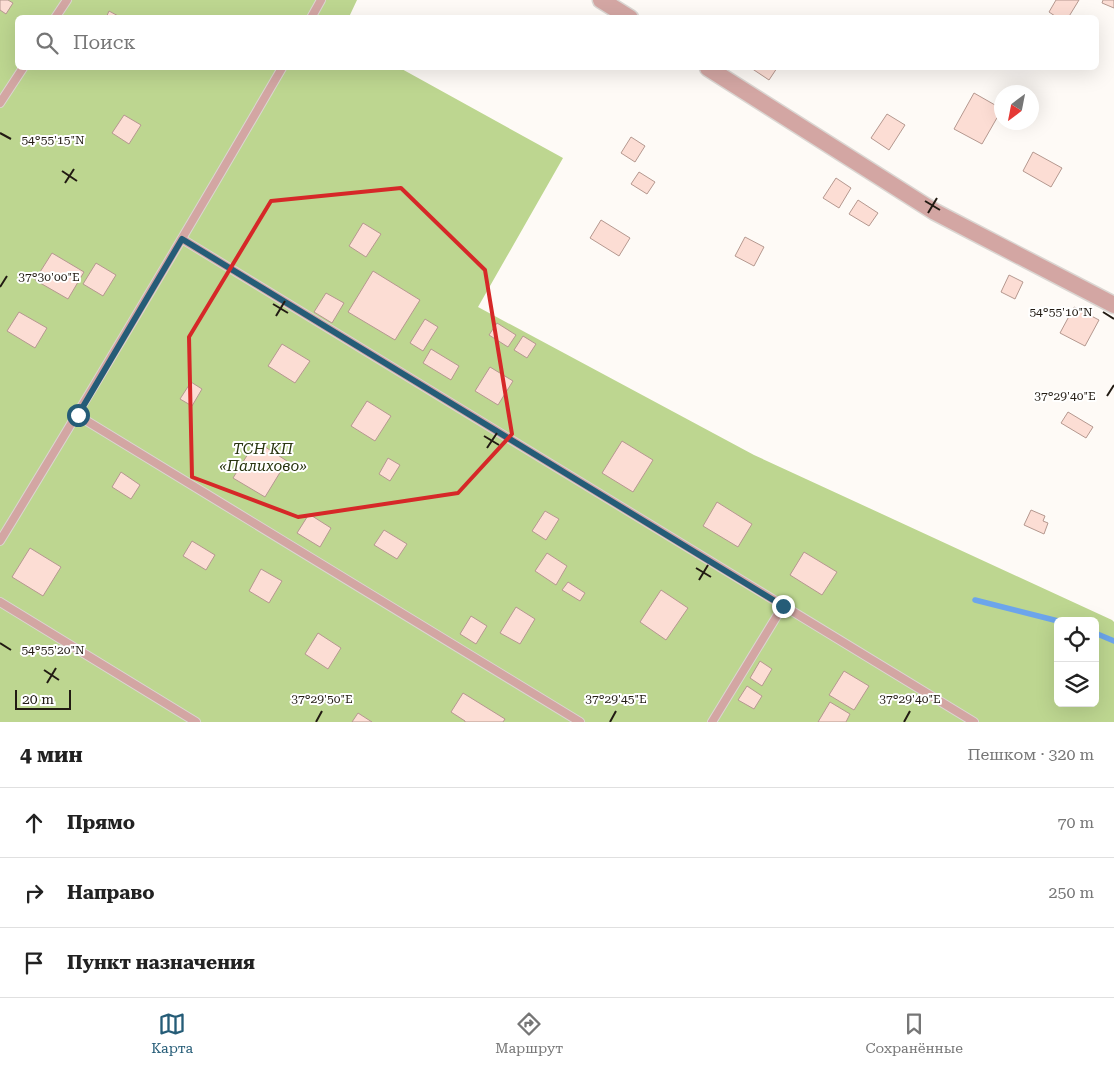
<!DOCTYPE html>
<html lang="ru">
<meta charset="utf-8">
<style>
body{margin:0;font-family:"Roboto Serif",serif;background:#f2f2f2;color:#222}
.controls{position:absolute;right:15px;bottom:15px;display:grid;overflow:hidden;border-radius:8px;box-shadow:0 5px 20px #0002}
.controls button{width:45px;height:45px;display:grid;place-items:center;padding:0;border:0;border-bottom:1px solid #e0e0e0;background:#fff;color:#222;font:25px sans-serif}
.compass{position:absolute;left:994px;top:85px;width:45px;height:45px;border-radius:50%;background:#fff;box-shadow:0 5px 20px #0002;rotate:212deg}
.scale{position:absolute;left:15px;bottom:12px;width:56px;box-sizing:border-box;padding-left:5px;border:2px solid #221b13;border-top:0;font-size:14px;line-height:18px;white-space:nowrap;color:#221b13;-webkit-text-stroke:4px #fff;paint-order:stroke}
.stop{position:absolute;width:15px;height:15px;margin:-11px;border:4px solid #255c77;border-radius:50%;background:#fff}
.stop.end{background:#255c77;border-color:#fff;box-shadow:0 1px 5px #0008}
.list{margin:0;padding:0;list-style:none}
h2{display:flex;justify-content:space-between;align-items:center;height:65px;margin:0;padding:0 20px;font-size:21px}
h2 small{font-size:16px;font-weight:400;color:#767676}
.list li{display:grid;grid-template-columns:32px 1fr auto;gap:15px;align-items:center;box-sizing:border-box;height:70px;padding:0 20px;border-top:1px solid #e0e0e0}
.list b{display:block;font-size:19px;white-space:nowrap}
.list em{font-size:16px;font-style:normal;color:#767676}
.icon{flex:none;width:28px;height:28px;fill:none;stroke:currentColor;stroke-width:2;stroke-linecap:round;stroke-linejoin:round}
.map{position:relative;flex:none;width:1114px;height:722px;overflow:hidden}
.search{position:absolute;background:#fff;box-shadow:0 5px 20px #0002;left:15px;right:15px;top:15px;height:55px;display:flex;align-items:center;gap:12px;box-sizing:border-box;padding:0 18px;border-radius:8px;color:#767676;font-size:19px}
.sheet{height:275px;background:#fff}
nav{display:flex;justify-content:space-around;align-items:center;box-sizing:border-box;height:70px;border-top:1px solid #e0e0e0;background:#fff;font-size:14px;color:#767676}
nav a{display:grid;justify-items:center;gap:2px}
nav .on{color:#255c77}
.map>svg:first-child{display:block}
</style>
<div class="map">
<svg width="1114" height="722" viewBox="0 0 1114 722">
<rect width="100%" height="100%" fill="#fefaf6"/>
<!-- green -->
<path fill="#bdd690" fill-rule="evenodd" d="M 0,0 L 357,0 L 349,17 L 18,18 L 18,68 L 400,68 L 563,158 L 478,307 L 754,455 L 1112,620 L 1114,622 L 1114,722 L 0,722 ZM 1058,621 L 1095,621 L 1095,703 L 1058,703 Z"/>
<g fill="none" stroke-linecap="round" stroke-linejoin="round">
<!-- stream -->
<g stroke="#6ca5eb" stroke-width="5.5">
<polyline points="975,600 1058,621"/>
<polyline points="1095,633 1114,641"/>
</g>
</g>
<!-- building -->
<g fill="#fcddd4" stroke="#b5988f">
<polygon points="0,0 8,0 13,3 6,14 0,10"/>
<polygon points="1056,0 1079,0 1068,18 1058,18 1049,12"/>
<polygon points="1103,0 1114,0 1114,8 1102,3"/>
<polygon points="109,11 122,18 106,18"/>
<polygon points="751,68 777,68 769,80"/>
<polygon points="974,93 1002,109 982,144 954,129"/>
<polygon points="887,114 905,125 889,150 871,138"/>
<polygon points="124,115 141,125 129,144 112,133"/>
<polygon points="631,137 645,146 635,162 621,153"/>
<polygon points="1033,152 1062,168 1051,187 1023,171"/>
<polygon points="639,172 655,182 647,194 631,184"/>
<polygon points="836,178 851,188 839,208 823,198"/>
<polygon points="858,200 878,213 869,226 849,214"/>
<polygon points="601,220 630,238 619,256 590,238"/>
<polygon points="363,223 381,234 366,257 349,246"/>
<polygon points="745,237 764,247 754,266 735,256"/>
<polygon points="52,253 84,272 68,299 35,280"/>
<polygon points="96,263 116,275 103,296 83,284"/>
<polygon points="373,271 420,300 395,340 348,312"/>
<polygon points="1009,275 1023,282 1015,299 1001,292"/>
<polygon points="326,293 344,303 332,323 314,312"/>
<polygon points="1074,307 1099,320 1085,346 1060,333"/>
<polygon points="19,312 47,328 35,348 7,331"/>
<polygon points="425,319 438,327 423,351 410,343"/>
<polygon points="497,323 516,335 508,347 489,335"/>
<polygon points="523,336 536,344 527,358 514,350"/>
<polygon points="282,344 310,361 295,383 268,366"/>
<polygon points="431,349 459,366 451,380 423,363"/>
<polygon points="490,367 513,381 498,405 475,391"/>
<polygon points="191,382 202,389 192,406 180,399"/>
<polygon points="367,401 391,416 375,441 351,426"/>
<polygon points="1068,412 1093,427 1086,438 1061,423"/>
<polygon points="256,441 287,461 265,497 233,478"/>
<polygon points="622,441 653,460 633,492 602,473"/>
<polygon points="388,458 400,465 390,481 379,474"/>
<polygon points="121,472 140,485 131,499 112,487"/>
<polygon points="717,502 752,524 738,547 703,526"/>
<polygon points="1031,510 1045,516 1043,521 1048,523 1044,534 1024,525"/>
<polygon points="545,511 559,519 546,540 532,531"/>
<polygon points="309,514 331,528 320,547 297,533"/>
<polygon points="384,530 407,544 397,559 374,545"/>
<polygon points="192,541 215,555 206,570 183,556"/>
<polygon points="30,548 61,567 43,596 12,577"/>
<polygon points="804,552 837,572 822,595 790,575"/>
<polygon points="547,553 567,566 556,585 535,571"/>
<polygon points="261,569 282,581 269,603 249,591"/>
<polygon points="568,582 585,593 580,601 562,590"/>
<polygon points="661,590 688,608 666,640 640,622"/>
<polygon points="516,607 535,619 520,644 500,633"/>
<polygon points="471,616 487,626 476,644 460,634"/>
<polygon points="318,633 341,648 328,669 305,654"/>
<polygon points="760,661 772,669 762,686 750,678"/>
<polygon points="844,671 869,686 854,710 829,695"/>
<polygon points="747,686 762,696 754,709 738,700"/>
<polygon points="463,693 505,719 503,722 465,722 465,721 451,712"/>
<polygon points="830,702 850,714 846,722 818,722"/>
<polygon points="358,713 372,722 352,722"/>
</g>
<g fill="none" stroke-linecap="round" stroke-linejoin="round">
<!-- lane casing -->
<g stroke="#dbd6d2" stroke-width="10">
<g id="lane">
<polyline points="55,18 67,0"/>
<polyline points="311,18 321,0"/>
<polyline points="0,103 23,68"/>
<polyline points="182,239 974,722"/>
<polyline points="77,415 580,722"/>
<path d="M 0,541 C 96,384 190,226 282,68"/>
<polyline points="0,602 196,722"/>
<polyline points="712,722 783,606"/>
</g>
</g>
<!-- street casing -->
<g stroke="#dbd6d2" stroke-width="19">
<g id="street">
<polyline points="601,0 630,18"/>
<polyline points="708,68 935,212 1114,305"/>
</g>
</g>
<!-- lane -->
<use href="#lane" stroke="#d3a6a3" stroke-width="8"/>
<!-- street -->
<use href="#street" stroke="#d3a6a3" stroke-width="16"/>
</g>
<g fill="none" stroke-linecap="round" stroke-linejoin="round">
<!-- route -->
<polyline stroke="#255c77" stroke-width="6" points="78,415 182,239 783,606"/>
</g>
<!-- marked area -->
<path fill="none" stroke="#d62828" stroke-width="4" stroke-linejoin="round" d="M 401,188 L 485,270 L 512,434 L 458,493 L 298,517 L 192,477 L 189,337 L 271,201 Z"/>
<!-- ticks -->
<path fill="none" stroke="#221b13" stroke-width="2" d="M 0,133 L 11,139M 62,171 L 77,181M 65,183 L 74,169M 925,201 L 940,210M 928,213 L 937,198M 0,287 L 7,276M 273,304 L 288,313M 1103,312 L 1114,319M 276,316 L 285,301M 1107,396 L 1114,385M 484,436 L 499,445M 487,448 L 497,433M 696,568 L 711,577M 699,580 L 708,565M 0,643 L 11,650M 44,670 L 59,680M 47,683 L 56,668M 316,722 L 322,711M 610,722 L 616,711M 904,722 L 910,711"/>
<g text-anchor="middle" stroke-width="4" stroke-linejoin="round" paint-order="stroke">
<!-- park labels -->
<g font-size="15" font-style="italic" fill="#27330e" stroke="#fff">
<text x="263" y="454">ТСН КП<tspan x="263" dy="17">«Палихово»</tspan></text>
</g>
</g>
<g font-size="12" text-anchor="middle" fill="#221b13" stroke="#fff" stroke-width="4" stroke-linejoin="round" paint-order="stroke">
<text x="53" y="144">54°55'15"N</text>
<text x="49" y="281">37°30'00"E</text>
<text x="1061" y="316">54°55'10"N</text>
<text x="1065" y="400">37°29'40"E</text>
<text x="53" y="654">54°55'20"N</text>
<text x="322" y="703">37°29'50"E</text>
<text x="616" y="703">37°29'45"E</text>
<text x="910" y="703">37°29'40"E</text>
</g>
</svg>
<div class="controls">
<button><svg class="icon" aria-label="locate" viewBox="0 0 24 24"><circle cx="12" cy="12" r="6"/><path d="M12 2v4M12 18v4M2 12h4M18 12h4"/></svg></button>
<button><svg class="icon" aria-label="layers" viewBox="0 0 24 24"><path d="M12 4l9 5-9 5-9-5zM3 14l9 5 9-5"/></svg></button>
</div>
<svg class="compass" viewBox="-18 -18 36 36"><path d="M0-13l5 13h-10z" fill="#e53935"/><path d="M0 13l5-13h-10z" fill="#767676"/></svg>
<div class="scale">20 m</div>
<div class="stop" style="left:78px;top:415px"></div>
<div class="stop end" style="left:783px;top:606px"></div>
<div class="search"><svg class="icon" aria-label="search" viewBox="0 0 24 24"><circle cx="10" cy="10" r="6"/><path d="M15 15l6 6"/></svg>Поиск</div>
</div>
<section class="sheet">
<h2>4 мин<small>Пешком · 320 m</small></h2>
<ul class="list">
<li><svg class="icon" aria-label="ahead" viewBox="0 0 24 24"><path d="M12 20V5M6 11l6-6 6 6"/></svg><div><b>Прямо</b></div><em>70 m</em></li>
<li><svg class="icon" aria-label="right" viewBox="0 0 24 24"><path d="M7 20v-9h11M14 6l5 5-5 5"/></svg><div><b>Направо</b></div><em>250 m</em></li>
<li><svg class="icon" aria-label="arrive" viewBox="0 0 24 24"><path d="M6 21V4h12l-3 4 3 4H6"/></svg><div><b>Пункт назначения</b></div></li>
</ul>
</section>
<nav>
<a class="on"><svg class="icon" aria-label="map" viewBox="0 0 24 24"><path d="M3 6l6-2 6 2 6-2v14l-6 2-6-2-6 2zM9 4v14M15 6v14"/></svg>Карта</a>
<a><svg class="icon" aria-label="directions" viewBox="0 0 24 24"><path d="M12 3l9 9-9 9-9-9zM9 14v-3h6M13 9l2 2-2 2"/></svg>Маршрут</a>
<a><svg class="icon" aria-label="saved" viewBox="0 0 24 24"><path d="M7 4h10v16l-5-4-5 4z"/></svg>Сохранённые</a>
</nav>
